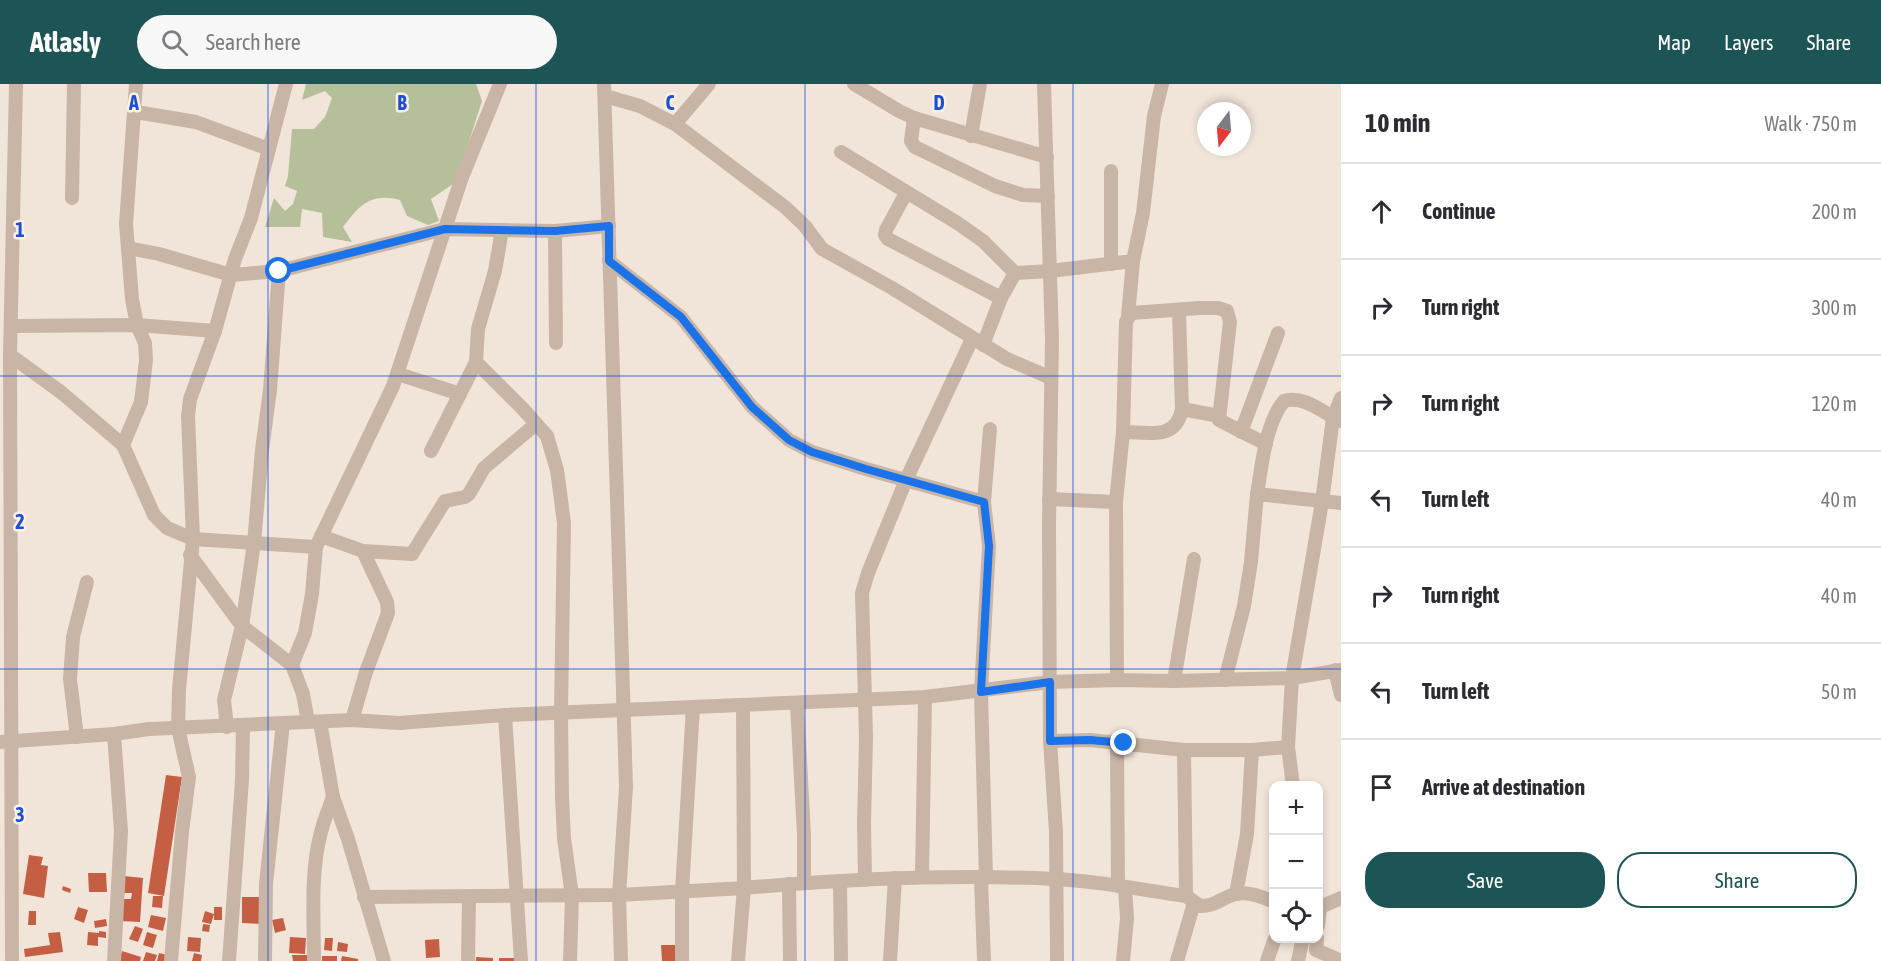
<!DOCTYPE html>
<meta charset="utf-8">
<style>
body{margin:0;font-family:"Asap Condensed",sans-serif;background:#f7f7f7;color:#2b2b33}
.controls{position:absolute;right:18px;bottom:18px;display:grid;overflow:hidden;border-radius:12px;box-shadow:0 3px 9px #0003}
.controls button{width:54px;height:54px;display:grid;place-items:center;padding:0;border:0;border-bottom:2px solid #e1e1e2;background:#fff;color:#2b2b33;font:30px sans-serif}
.compass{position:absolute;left:1197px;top:18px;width:54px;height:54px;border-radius:50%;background:#fff;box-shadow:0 3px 9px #0003;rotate:196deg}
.stop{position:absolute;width:18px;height:18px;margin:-14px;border:4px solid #1a73e8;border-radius:50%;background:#fff}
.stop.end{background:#1a73e8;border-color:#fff;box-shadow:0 2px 6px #0008}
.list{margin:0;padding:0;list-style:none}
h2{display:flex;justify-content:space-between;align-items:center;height:78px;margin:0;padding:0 24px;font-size:26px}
h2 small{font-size:20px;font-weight:400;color:#7c7c81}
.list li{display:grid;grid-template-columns:39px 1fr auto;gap:18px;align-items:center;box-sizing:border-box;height:96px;padding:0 24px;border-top:2px solid #e1e1e2}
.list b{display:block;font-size:22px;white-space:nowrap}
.list em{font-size:20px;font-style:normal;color:#7c7c81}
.actions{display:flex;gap:12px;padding:18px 24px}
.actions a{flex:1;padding:14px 0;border:2px solid #1d5556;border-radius:24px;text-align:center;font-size:21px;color:#1d5556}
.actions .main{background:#1d5556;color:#fff}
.icon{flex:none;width:33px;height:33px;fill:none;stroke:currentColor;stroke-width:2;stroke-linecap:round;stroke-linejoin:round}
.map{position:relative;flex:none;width:1341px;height:877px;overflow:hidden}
header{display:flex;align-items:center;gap:36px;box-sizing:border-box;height:84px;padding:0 30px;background:#1d5556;color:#fff}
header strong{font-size:28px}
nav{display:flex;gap:33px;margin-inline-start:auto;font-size:21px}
.search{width:420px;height:54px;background:#f7f7f7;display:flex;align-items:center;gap:15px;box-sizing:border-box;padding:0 21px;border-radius:33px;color:#7c7c81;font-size:22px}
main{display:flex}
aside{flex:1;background:#fff}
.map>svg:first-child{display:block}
</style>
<header>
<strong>Atlasly</strong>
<div class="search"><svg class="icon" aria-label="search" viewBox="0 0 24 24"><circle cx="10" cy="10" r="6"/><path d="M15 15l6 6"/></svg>Search here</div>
<nav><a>Map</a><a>Layers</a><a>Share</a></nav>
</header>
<main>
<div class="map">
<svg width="1341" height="877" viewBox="0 0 1341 877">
<rect width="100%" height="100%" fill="#f1e5da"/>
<!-- green -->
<path fill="#b5c09a" d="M 306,0 L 476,0 L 482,17 L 456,98 L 431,115 L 439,137 L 428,141 L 407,132 L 400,116 C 370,108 359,122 343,143 L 352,158 L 323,153 L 322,129 L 302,125 L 300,143 L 265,143 L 274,114 L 285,127 L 293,120 L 297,107 L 285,102 L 288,92 L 292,45 L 314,45 L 325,33 L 332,14 L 325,7 L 302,16 Z"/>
<!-- building -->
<g fill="#c55f44">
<polygon points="166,691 182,693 164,812 148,809"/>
<polygon points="29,771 43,773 41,781 48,782 44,814 23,810"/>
<polygon points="88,789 106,789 107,808 89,808"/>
<polygon points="124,792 143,794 140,838 120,837 122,815 131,815 132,809 123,809"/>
<polygon points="63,802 71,805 70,809 62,806"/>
<polygon points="153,812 163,812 162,824 152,823"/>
<polygon points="242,813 262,813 262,840 242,839"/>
<polygon points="78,823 88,826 84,839 74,835"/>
<rect x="214" y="823" width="8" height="13"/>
<polygon points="29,827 36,827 36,841 28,841"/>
<polygon points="205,827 214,830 211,840 202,838"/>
<polygon points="151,831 166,834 163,847 148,843"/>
<polygon points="283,834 286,846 275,849 272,836"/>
<polygon points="106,835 107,842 95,844 94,837"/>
<polygon points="203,840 210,841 209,848 202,847"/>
<polygon points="135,842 143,845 138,858 129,855"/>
<polygon points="99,847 106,848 106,854 98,853 98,862 87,861 88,848 99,849"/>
<polygon points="60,848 63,868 25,873 24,865 50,861 48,849"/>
<polygon points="147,848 157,851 153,864 143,861"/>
<polygon points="188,853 201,854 200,868 187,867"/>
<polygon points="290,853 306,854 305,870 289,869"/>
<polygon points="325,854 333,854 332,867 324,866"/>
<polygon points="439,855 440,873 426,874 425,856"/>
<polygon points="338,858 348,860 347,868 337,867"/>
<polygon points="661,861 675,861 676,877 662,877"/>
<polygon points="122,867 141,873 140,877 119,877"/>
<polygon points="146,868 157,871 155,877 143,877"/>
<polygon points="159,869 168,871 166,877 157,877"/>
<polygon points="194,869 202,871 201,877 192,877"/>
<polygon points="292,871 307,871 308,877 293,877"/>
<rect x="322" y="872" width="15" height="5"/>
<polygon points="342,872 358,875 358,877 341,877"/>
<polygon points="476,873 493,874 493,877 476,877"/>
<rect x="499" y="874" width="16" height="3"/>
</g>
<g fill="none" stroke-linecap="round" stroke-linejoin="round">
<!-- minor -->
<g stroke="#c9b5a6" stroke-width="14">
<polyline points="604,0 626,703 619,811 621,877"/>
<polyline points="854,0 899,27 914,34 1047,73"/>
<polyline points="1044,0 1052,255 1049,439 1050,657 1056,748 1057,877"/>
<polyline points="605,12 640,22 675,40 785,123 805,142 822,165 892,204 1007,275 1051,294"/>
<polyline points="136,28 196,38 269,65"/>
<polyline points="914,34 911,57 915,63 995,102 1023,111 1048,112"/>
<polyline points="675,40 709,0"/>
<polyline points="971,52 980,0"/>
<polyline points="841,68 959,140 983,157 1015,189"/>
<polyline points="1111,87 1111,180"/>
<polyline points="906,109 886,146 885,151 888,155 1001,214"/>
<polyline points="72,114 74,0"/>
<polyline points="555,147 556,259"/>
<polyline points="128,164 159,170 231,191 279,187 445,145 555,147 609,142"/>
<polyline points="609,177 681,233 752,323 789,356 812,368 866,385 984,418"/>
<polyline points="1128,232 1133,177 1143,129 1154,32 1162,0"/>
<polyline points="11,242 137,241 215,247"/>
<polyline points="983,261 1001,214 1015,189 1050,187 1133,177"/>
<polyline points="10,271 62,309 123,361 154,431 167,444 193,455 316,463"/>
<polyline points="476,278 523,325 547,352 557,386 564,439 561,629 562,713 564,754 572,812 570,877"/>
<polyline points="398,290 460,310"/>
<polyline points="1182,325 1219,332"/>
<path d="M 1123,348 C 1149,348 1176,357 1182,325 L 1179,227"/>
<polyline points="1241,348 1278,249"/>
<polyline points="123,361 141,318 146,276 145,259 137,241 132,215 126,140 136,0"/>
<polyline points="431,367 476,278 478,245 495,187 502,146"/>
<path d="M 1257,410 C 1262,382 1265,340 1284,317 C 1305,311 1323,329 1340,337"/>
<polyline points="1049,415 1116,418 1117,596"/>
<polyline points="1116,418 1123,348 1126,238 1131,229 1200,224 1218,224 1227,227 1230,238 1219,336 1266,360"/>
<polyline points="321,452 363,467 387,518 388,529 366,588 352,636"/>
<polyline points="363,467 412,470 445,417 465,413 469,410 484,384 536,340"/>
<polyline points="190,471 242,542 292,581 303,610 308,638"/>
<polyline points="292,581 305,549 312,510 316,463 393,302 462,93 500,0"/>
<polyline points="1335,586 1341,611"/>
<polyline points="1225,596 1244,522 1251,478 1257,410 1341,419"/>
<polyline points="1174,597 1194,475"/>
<polyline points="797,620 804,751 804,799"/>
<polyline points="505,631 521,877"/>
<polyline points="320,638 333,713 348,755 384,877"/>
<polyline points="227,643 224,616 242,542 254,459 262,366 270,306 279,187"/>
<polyline points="114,650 121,747 114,877"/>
<polyline points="77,653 70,595 73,553 87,498"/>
<polyline points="1050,657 1090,656 1184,666 1252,666 1288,663"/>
<polyline points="0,658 114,650 149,645 352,636 399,639 505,631 925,613 1050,598 1117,596 1174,597 1292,594 1341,586"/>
<polyline points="1117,658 1118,802"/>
<polyline points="1184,666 1186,812"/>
<polyline points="1293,702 1288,663 1292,594 1322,418 1333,334 1341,314"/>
<polyline points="922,793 925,613"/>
<polyline points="981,794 984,877"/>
<polyline points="986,794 981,608 989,462 984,418 990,345"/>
<polyline points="865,796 864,740 866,653 862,509 868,489 906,396 972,255"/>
<polyline points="840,797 841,877"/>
<polyline points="789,800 790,877"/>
<polyline points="1236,810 1247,750 1252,666"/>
<polyline points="364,813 619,811 744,804 743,621"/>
<polyline points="1318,824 1341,814"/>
<polyline points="1318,842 1320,824"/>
<polyline points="1317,854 1316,866 1341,877"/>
<polyline points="12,877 10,271 16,0"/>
<polyline points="171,877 182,748 189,693 178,644 179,606 193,455 188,332 190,315 215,247 235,175 251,134 286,0"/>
<polyline points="229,877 242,696 243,642"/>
<polyline points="265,877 266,800 283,639"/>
<path d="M 314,877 C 314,835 310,789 321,748 C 324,736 329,724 333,713"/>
<polyline points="468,877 469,814"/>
<polyline points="682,877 682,807 693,623"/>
<path d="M 738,877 L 744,804 C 847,795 951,790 1055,795 C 1099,797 1143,806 1186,812 L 1200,822 C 1217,822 1222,813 1236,810 C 1248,807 1263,813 1274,818"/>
<polyline points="890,877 895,794"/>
<polyline points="1123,877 1127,834 1125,804"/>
<polyline points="1177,877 1194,819"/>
<polyline points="1267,877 1275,854"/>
<polyline points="1298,877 1303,854"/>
</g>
</g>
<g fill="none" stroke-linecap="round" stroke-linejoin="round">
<!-- route -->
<polyline stroke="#1a73e8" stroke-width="8" points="279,187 445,145 555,147 609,142 609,177 681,233 752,323 789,356 812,368 866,385 984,418 989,462 981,608 1050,598 1050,657 1090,656 1124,659"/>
</g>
<!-- grid -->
<path fill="none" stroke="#1d4ed8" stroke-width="1.5" stroke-opacity="0.55" d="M 268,0 L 268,877M 536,0 L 536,877M 805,0 L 805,877M 1073,0 L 1073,877M 0,292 L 1341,292M 0,585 L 1341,585"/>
<g font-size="20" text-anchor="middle" font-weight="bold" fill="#1d4ed8" stroke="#f9f0e6" stroke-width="5" stroke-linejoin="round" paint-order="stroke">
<text x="134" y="26">A</text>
<text x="402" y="26">B</text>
<text x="670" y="26">C</text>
<text x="939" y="26">D</text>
<text x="20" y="153">1</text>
<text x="20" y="445">2</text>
<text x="20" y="738">3</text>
</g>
</svg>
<div class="controls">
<button>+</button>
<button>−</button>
<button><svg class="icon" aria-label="locate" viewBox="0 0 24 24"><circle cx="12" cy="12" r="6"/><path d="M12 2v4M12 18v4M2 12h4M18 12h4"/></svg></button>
</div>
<svg class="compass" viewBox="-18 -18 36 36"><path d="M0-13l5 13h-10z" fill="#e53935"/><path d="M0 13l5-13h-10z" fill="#7c7c81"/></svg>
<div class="stop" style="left:279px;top:187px"></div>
<div class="stop end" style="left:1124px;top:659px"></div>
</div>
<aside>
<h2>10 min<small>Walk · 750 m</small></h2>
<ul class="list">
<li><svg class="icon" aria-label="ahead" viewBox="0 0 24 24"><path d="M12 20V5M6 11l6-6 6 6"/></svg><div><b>Continue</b></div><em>200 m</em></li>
<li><svg class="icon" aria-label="right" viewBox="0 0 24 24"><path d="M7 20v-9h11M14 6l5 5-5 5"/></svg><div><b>Turn right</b></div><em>300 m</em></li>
<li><svg class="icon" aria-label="right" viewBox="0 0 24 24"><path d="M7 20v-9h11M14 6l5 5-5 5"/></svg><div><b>Turn right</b></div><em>120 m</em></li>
<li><svg class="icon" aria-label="left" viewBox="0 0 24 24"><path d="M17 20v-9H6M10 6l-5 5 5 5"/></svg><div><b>Turn left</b></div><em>40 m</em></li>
<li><svg class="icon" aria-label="right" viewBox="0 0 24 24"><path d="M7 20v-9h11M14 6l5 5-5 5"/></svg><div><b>Turn right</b></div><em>40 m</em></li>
<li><svg class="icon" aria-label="left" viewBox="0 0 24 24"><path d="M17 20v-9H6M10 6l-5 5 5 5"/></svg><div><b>Turn left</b></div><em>50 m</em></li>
<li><svg class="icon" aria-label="arrive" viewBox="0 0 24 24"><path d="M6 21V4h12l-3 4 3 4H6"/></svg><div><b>Arrive at destination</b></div></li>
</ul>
<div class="actions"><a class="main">Save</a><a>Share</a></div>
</aside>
</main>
